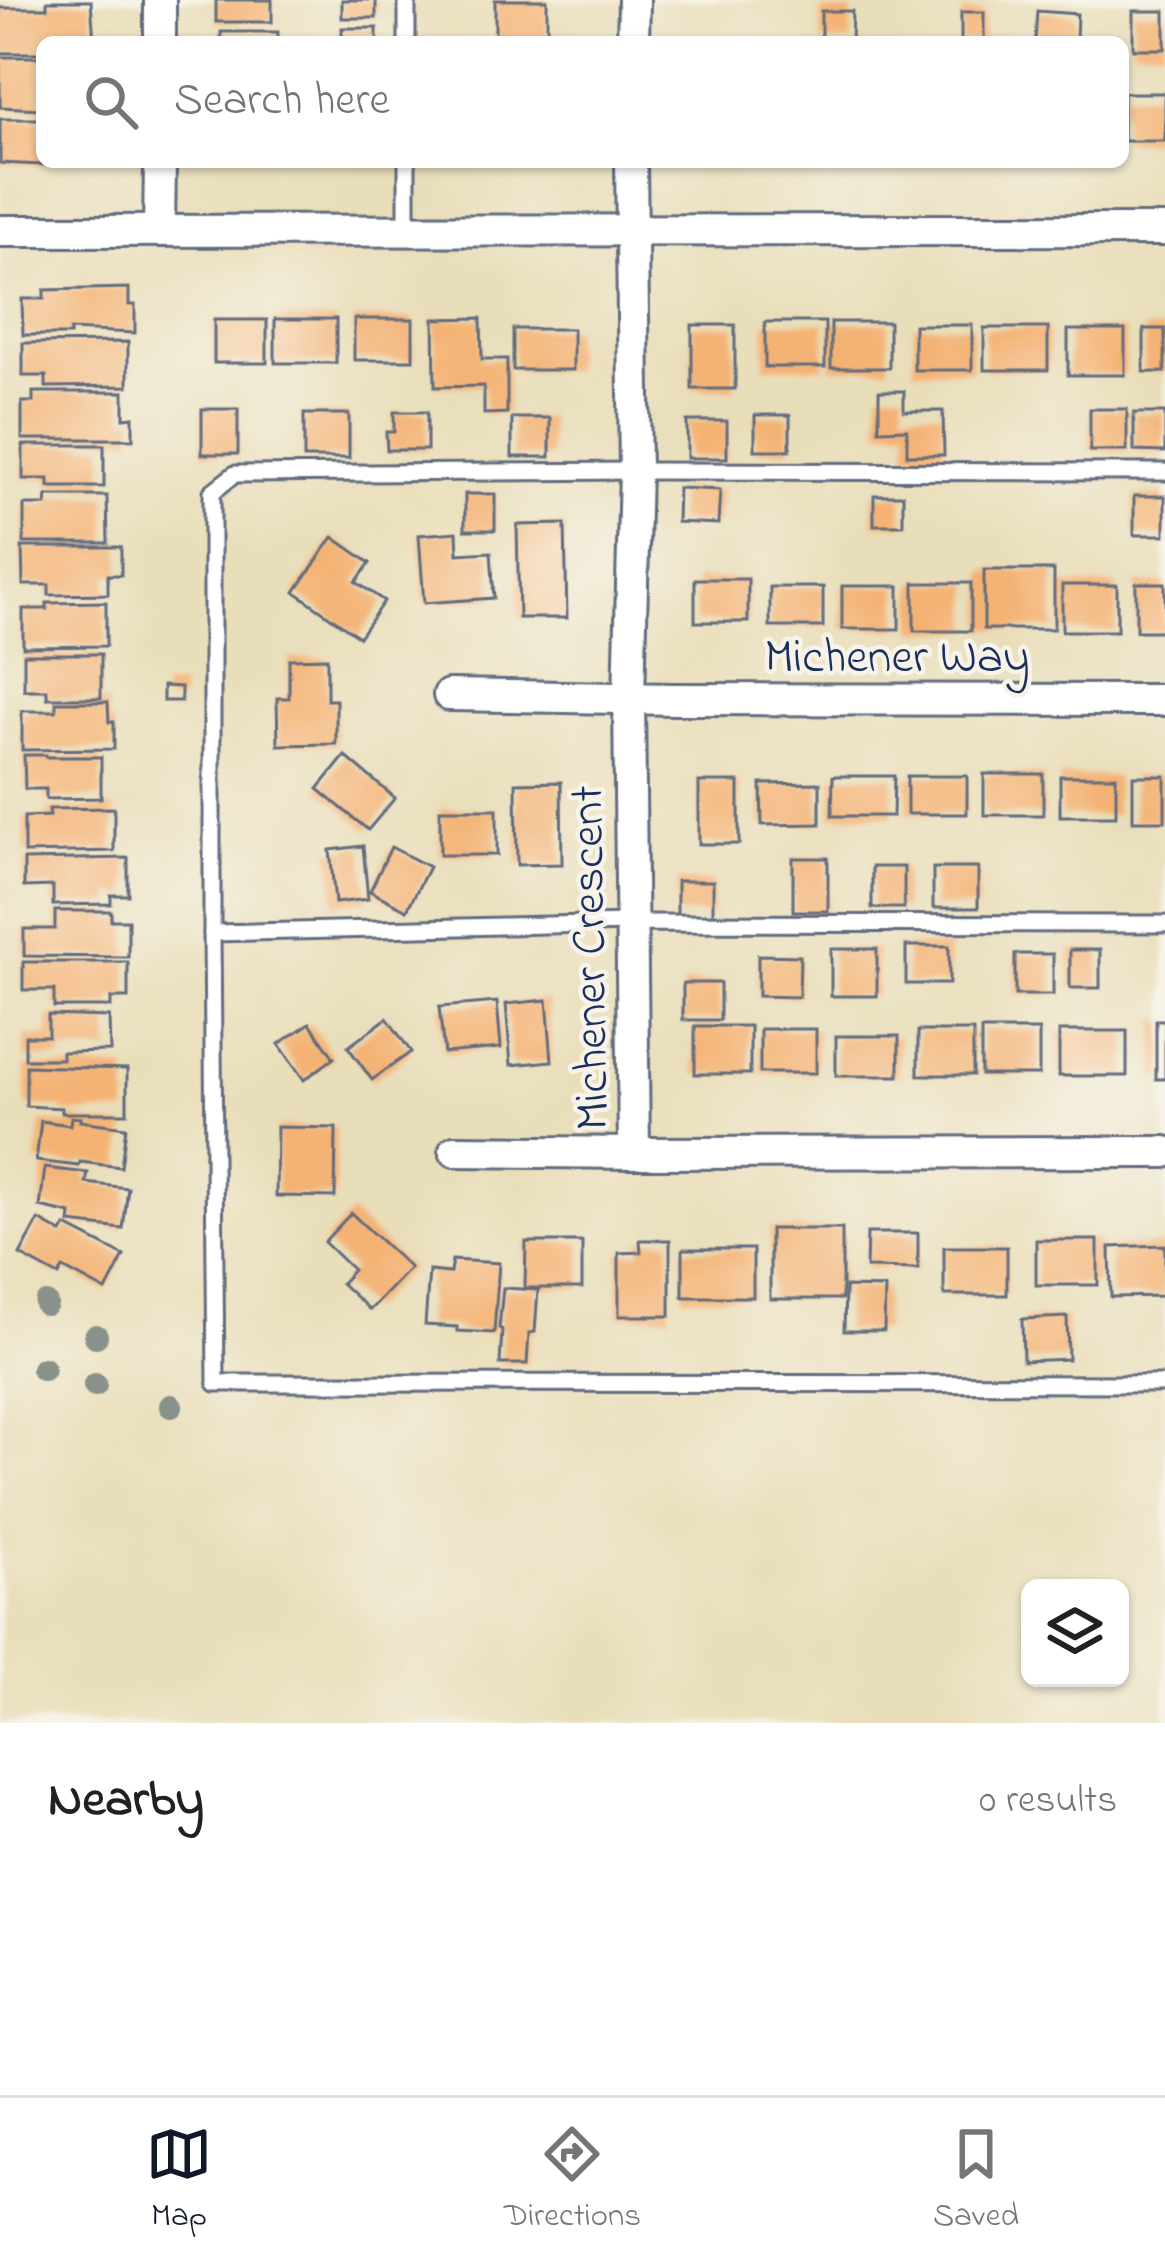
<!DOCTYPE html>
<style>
body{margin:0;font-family:"Indie Flower",sans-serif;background:#f2f2f2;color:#202124}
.controls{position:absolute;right:36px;bottom:36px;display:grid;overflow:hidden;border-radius:18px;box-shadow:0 3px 9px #0004}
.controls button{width:108px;height:108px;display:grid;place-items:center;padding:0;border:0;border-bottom:3px solid #e0e0e0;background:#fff;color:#202124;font:60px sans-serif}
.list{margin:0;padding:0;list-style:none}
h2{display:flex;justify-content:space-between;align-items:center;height:156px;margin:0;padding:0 48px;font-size:51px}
h2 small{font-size:39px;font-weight:400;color:#757577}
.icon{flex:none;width:66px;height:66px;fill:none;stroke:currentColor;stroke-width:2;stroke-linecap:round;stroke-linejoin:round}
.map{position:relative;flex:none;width:1165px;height:1723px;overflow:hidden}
.search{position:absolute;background:#fff;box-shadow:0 3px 9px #0004;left:36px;right:36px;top:36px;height:132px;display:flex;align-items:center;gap:30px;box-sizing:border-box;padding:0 42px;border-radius:18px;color:#757577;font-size:45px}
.sheet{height:372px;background:#fff}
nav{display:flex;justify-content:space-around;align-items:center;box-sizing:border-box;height:168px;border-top:3px solid #e0e0e0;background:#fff;font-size:33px;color:#757577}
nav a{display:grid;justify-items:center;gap:6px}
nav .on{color:#111827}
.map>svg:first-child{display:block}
</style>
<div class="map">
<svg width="1165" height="1723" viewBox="0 0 1165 1723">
<rect width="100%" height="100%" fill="#f7f3e8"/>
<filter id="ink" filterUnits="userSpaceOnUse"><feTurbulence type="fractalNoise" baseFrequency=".00833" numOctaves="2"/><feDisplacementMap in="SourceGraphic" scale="24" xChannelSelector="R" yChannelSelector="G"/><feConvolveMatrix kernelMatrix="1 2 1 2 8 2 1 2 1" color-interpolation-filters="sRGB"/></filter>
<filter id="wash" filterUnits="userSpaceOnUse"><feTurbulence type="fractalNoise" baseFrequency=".004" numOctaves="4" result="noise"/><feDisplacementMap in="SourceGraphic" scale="48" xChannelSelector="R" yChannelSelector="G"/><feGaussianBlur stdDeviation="2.7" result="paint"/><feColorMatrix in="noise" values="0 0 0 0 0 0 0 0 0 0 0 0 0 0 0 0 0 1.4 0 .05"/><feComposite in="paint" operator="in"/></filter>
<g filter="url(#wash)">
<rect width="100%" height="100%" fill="#e9deba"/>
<g id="blocks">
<!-- building -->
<g fill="#f4b374">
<rect x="216" y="0" width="56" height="22"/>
<rect x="342" y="0" width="34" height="18"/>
<rect x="495" y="0" width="52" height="42"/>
<polygon points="47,1 91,1 94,42 42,42 42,53 0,53 0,8 47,8"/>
<polygon points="821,11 852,11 851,42 821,42"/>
<polygon points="1037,11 1077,14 1076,42 1035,42"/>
<rect x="1133" y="11" width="32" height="38"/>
<rect x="961" y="12" width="23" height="30"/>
<rect x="342" y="28" width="35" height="14"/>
<rect x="221" y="32" width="57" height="10"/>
<polygon points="0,57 42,57 42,109 0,107"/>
<rect x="1123" y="93" width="42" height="48"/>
<polygon points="0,119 42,119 42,165 0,163"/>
<polygon points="129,288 129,305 135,305 135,333 70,330 70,335 23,335 22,299 44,299 44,290"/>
<polygon points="481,318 482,359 507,359 507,413 484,414 484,386 435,387 434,319"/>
<rect x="275" y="319" width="61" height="44"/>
<rect x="354" y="319" width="59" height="41"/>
<rect x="214" y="320" width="53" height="43"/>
<rect x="765" y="322" width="60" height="45"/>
<rect x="831" y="322" width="58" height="46"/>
<rect x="692" y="325" width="43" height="64"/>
<rect x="914" y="325" width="58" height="45"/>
<rect x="984" y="328" width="64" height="42"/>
<rect x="513" y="329" width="60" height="41"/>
<rect x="1144" y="329" width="21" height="43"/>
<rect x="1068" y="330" width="57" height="45"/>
<polygon points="128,342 128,386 46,387 46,376 23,376 23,343"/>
<polygon points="879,391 904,391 904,411 943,411 944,455 907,455 907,429 879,430"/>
<polygon points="33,392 124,392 124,418 133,417 133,439 22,439 22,402 33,402"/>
<rect x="202" y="409" width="36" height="45"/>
<rect x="1090" y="409" width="37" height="42"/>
<polygon points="394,412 427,412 427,450 387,450 386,432 394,432"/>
<polygon points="1134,413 1165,413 1165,452 1134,451"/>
<rect x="304" y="414" width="45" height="44"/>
<rect x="755" y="415" width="35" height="35"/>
<rect x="512" y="418" width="38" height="39"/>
<rect x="687" y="421" width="40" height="37"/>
<polygon points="23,445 104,445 104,487 49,487 49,479 23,479"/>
<polygon points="678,488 720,490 718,524 677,522"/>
<rect x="465" y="494" width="30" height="36"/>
<rect x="874" y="495" width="29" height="30"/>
<polygon points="47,496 107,496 108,543 24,543 24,505 46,505"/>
<rect x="1134" y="496" width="31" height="39"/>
<polygon points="565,524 567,618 519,618 517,525"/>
<polygon points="457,532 458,554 491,552 494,598 424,603 419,535"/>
<polygon points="333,537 370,563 356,582 384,601 359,637 295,592"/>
<polygon points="22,547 121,547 121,575 108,575 108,594 49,595 49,585 23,585"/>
<rect x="984" y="570" width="70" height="59"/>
<rect x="695" y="579" width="53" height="43"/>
<rect x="914" y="583" width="57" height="48"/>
<rect x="1136" y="583" width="29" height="48"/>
<rect x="1062" y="585" width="55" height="46"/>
<rect x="842" y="586" width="57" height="43"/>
<rect x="770" y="587" width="53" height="40"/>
<polygon points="106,602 106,646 23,647 23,609 47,609 47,603"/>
<polygon points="24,654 101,654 101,698 47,698 47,690 24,690"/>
<polygon points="327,658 327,700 336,700 336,744 278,745 277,698 289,698 289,659"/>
<polygon points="163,686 181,687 181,701 163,701"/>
<polygon points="56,702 108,702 109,722 114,722 114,749 22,750 22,711 56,711"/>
<polygon points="24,755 46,755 46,757 101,757 101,798 46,799 46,789 25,789"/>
<polygon points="345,756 395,798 368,830 318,789"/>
<rect x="984" y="774" width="59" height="41"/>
<polygon points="833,776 894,776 893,816 832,816"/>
<rect x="907" y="776" width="60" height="38"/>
<rect x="1060" y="776" width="56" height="40"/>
<rect x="1133" y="776" width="32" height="45"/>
<polygon points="561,782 562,864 517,865 516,783"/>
<rect x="699" y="782" width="40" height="62"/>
<polygon points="820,783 820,824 762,825 761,784"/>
<polygon points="114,808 114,851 24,853 24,817 50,816 49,809"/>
<rect x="440" y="809" width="57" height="46"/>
<polygon points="363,846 368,899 335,903 330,850"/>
<polygon points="391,847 429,867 407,910 370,891"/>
<polygon points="128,858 128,895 111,895 111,904 53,905 53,886 24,887 24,860"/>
<rect x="793" y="858" width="35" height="53"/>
<rect x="872" y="867" width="32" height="41"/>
<rect x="933" y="868" width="45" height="40"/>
<rect x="677" y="881" width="36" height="34"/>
<polygon points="55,911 111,911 111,920 128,920 128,957 24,956 24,929 55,929"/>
<rect x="906" y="946" width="43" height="38"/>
<rect x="831" y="949" width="46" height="47"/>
<rect x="1070" y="950" width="30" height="38"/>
<rect x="1015" y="954" width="38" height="41"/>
<polygon points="758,955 800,956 799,997 758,996"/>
<polygon points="23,962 128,962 128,998 111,998 111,1007 54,1007 54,990 23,990"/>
<rect x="683" y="983" width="37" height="37"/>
<polygon points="547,1000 552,1061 511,1065 506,1004"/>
<polygon points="497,1002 501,1048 444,1053 439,1007"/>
<polygon points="48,1015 109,1017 110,1051 62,1052 62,1059 25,1059 25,1036 48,1036"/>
<polygon points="387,1018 411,1052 372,1080 348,1047"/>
<rect x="1156" y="1020" width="9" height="59"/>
<polygon points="310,1023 334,1058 304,1080 279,1044"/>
<rect x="695" y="1026" width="55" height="48"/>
<rect x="760" y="1029" width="56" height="44"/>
<rect x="981" y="1030" width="58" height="45"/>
<rect x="918" y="1031" width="55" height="44"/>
<rect x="1059" y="1031" width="68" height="45"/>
<rect x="836" y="1036" width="63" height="40"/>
<polygon points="26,1066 127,1069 127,1113 62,1113 62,1108 26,1106"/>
<polygon points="71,1117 81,1118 80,1121 126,1127 121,1167 80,1162 79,1166 36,1161 41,1121 70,1125"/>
<polygon points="277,1127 336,1128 335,1197 276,1196"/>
<polygon points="45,1168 88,1173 86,1183 128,1188 123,1229 70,1223 71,1214 40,1207"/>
<polygon points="351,1213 410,1268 370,1310 341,1283 353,1270 324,1242"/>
<polygon points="39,1220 62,1233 66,1226 124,1256 106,1291 63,1268 59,1276 20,1255"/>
<rect x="770" y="1229" width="72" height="70"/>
<polygon points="867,1233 918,1233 918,1269 866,1268"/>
<polygon points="640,1240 670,1240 670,1316 619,1316 619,1253 641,1252"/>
<rect x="1036" y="1240" width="62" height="45"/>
<polygon points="526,1242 582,1242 582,1288 525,1288"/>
<polygon points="1165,1245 1165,1296 1111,1297 1110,1247"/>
<rect x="944" y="1247" width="63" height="48"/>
<rect x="683" y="1249" width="70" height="48"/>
<polygon points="452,1260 499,1263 494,1333 457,1331 457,1327 425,1325 429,1271 450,1273"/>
<polygon points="845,1287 885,1288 884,1331 844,1331"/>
<polygon points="503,1288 538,1290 535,1332 529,1333 527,1364 500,1364 502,1330 499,1328"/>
<polygon points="1067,1317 1068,1359 1023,1361 1022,1319"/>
</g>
</g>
</g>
<g filter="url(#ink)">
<use href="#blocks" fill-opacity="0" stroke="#636c7e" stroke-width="3"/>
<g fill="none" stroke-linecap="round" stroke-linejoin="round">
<!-- lane casing -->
<g stroke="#636c7e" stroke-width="21">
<g id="lane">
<polyline points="407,0 407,42"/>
<polyline points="407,232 407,162"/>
<polyline points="1165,472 635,471 235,474 212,492 212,933 216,1383 1165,1384"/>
<polyline points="212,933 630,923 1165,924"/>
</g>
</g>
<!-- street casing -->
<g stroke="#636c7e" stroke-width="36">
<g id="street">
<polyline points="160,42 160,0"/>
<polyline points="633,42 634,0"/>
<polyline points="631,162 635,471 629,698 634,1153 1165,1152"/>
<polyline points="0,231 1165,230"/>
<polyline points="159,231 160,162"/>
<polyline points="449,695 674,699 1165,700"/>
<polyline points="455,1151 634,1153"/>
</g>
</g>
<!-- lane -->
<use href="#lane" stroke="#fff" stroke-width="15"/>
<!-- street -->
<use href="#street" stroke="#fff" stroke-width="30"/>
</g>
<!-- trees -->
<g fill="#89928a">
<circle cx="46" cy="1304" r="12"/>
<circle cx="96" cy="1336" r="12"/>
<circle cx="43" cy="1369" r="12"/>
<circle cx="95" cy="1385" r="12"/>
<circle cx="171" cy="1406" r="12"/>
</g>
</g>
<g text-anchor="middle" stroke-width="9" stroke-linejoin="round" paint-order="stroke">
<!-- street labels -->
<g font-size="48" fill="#1b2f5e" stroke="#f7f3e8">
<text x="897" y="671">Michener Way</text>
<text transform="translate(587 958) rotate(-91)" y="17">Michener Crescent</text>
</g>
</g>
</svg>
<div class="controls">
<button><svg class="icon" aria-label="layers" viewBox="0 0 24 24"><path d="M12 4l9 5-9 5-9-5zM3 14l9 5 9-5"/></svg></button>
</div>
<div class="search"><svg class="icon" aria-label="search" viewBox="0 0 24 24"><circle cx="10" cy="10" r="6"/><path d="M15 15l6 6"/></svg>Search here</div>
</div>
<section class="sheet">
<h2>Nearby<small>0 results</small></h2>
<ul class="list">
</ul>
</section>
<nav>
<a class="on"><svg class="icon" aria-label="map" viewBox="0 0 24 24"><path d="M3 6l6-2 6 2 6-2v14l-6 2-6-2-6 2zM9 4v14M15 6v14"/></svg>Map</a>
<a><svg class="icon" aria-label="directions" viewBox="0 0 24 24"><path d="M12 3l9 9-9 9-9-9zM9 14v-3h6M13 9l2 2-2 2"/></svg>Directions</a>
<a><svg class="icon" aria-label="saved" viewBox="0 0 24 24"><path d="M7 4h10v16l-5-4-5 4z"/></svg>Saved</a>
</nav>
